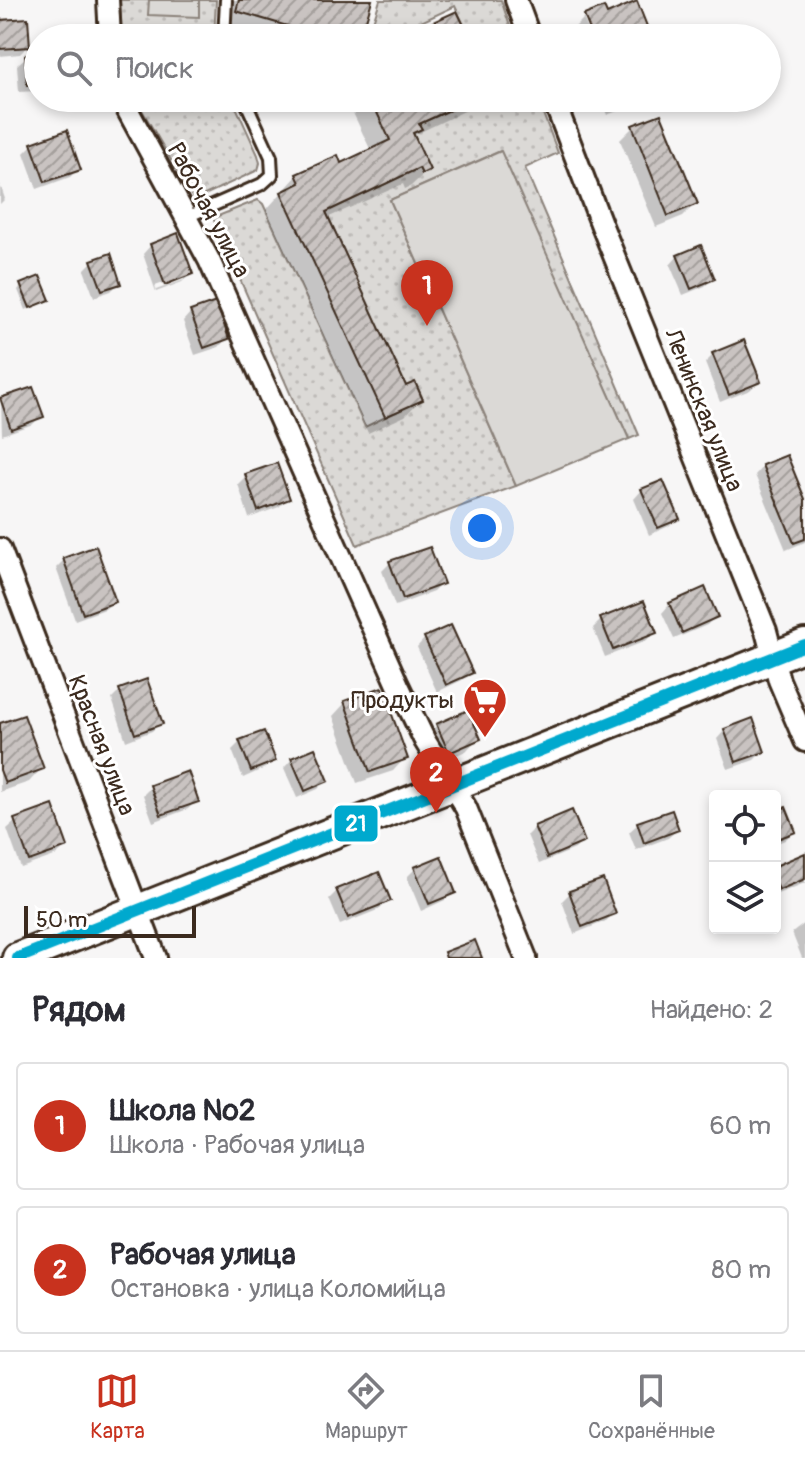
<!DOCTYPE html>
<html lang="ru">
<meta charset="utf-8">
<style>
body{margin:0;font-family:Pangolin,sans-serif;background:#f2f2f3;color:#2b2b33}
.controls{position:absolute;right:24px;bottom:24px;display:grid;overflow:hidden;border-radius:8px;box-shadow:0 4px 12px #0003}
.controls button{width:72px;height:72px;display:grid;place-items:center;padding:0;border:0;border-bottom:2px solid #e1e1e2;background:#fff;color:#2b2b33;font:40px sans-serif}
.scale{position:absolute;left:24px;bottom:20px;width:172px;box-sizing:border-box;padding-left:8px;border:4px solid #3b2a1e;border-top:0;font-size:22px;line-height:28px;white-space:nowrap;color:#3b2a1e;-webkit-text-stroke:6px #fff;paint-order:stroke}
.you{position:absolute;left:482px;top:528px;width:28px;height:28px;margin:-20px;border:6px solid #fff;border-radius:50%;background:#1a73e8;box-shadow:0 0 0 12px #1a73e833}
.badge{display:grid;place-items:center;width:52px;height:52px;border-radius:50%;background:#c8321e;color:#fff;font-size:26px;font-weight:700}
.pin{position:absolute;translate:-50% -66px;filter:drop-shadow(0 2px 4px #0008)}
.pin::after{content:'';position:absolute;top:42px;width:28px;height:24px;background:inherit;clip-path:polygon(0 0,100% 0,50% 100%)}
.list{margin:0;padding:0;list-style:none}
h2{display:flex;justify-content:space-between;align-items:center;height:104px;margin:0;padding:0 32px;font-size:34px}
h2 small{font-size:26px;font-weight:400;color:#7c7c81}
.list li{display:grid;grid-template-columns:52px 1fr auto;gap:24px;align-items:center;box-sizing:border-box;height:128px;margin:0 16px 16px;padding:0 16px;border:2px solid #e1e1e2;border-radius:8px}
.list b{display:block;font-size:30px;white-space:nowrap}
.list p{margin:0;font-size:26px;white-space:nowrap;color:#7c7c81}
.list em{font-size:26px;font-style:normal;color:#7c7c81}
.icon{flex:none;width:44px;height:44px;fill:none;stroke:currentColor;stroke-width:2;stroke-linecap:round;stroke-linejoin:round}
.map{position:relative;flex:none;width:805px;height:958px;overflow:hidden}
.search{position:absolute;background:#fff;box-shadow:0 4px 12px #0003;left:24px;right:24px;top:24px;height:88px;display:flex;align-items:center;gap:20px;box-sizing:border-box;padding:0 28px;border-radius:44px;color:#7c7c81;font-size:30px}
.sheet{height:392px;background:#fff}
nav{display:flex;justify-content:space-around;align-items:center;box-sizing:border-box;height:112px;border-top:2px solid #e1e1e2;background:#fff;font-size:22px;color:#7c7c81}
nav a{display:grid;justify-items:center;gap:4px}
nav .on{color:#c8321e}
.map>svg:first-child{display:block}
</style>
<div class="map">
<svg width="805" height="958" viewBox="0 0 805 958">
<defs>
<pattern id="grass-dots" width="8" height="8" patternUnits="userSpaceOnUse" patternTransform="scale(2)"><rect width="8" height="8" fill="#dbd9d6"/><path d="M2 2h.1M6 6h.1" fill="none" stroke="#bdbab7" stroke-width="1.8" stroke-linecap="round"/></pattern>
<pattern id="building-hatch" width="6" height="6" patternUnits="userSpaceOnUse" patternTransform="scale(2)"><rect width="6" height="6" fill="#c9c3c1"/><path d="M-1 1l2-2M0 6l6-6M5 7l2-2" fill="none" stroke="#a49f9c"/></pattern>
</defs>
<rect width="100%" height="100%" fill="#f7f6f6"/>
<filter id="ink" filterUnits="userSpaceOnUse"><feTurbulence type="fractalNoise" baseFrequency=".0125" numOctaves="2"/><feDisplacementMap in="SourceGraphic" scale="16" xChannelSelector="R" yChannelSelector="G"/><feConvolveMatrix kernelMatrix="1 2 1 2 8 2 1 2 1" color-interpolation-filters="sRGB"/></filter>
<g filter="url(#ink)">
<!-- grass -->
<g fill="url(#grass-dots)" stroke="#8b827a" stroke-width="2">
<polygon points="120,0 216,0 214,38 122,38"/>
<polygon points="380,0 501,0 514,38 470,38 455,6 387,38 368,38"/>
<polygon points="135,98 232,98 258,155 260,163 258,170 194,200"/>
<polygon points="476,98 537,98 558,153 525,168 639,435 629,439 500,151 390,200 516,486 357,545 213,218 258,200 263,204 365,427 423,399 415,382 406,386 326,212 419,168 422,174 430,171 413,133 421,129 419,124"/>
</g>
<!-- garden -->
<g fill="#dbd9d6" stroke="#8b827a" stroke-width="2">
<polygon points="149,0 199,0 199,17 148,15"/>
<polygon points="501,151 629,439 516,486 390,200"/>
</g>
<!-- shadow -->
<g fill="#0003" fill-rule="evenodd">
<polygon points="232,0 370,0 359,38 275,38 225,23"/>
<polygon points="606,16 648,34 643,38 596,38 588,20 584,20 591,38 576,38 573,29 585,17"/>
<polygon points="0,22 28,46 20,54 0,56"/>
<polygon points="38,56 38,91 19,92 17,65 26,57"/>
<polygon points="346,98 483,98 475,106 412,136 428,170 411,186 405,189 403,184 327,218 405,388 421,399 405,416 368,433 266,210 297,176 340,165 371,151"/>
<polygon points="600,98 615,98 620,110 607,115"/>
<polygon points="620,98 635,98 624,109"/>
<polygon points="633,127 696,203 683,216 656,227 620,140"/>
<polygon points="32,145 78,169 70,177 37,189 24,153"/>
<polygon points="0,184 5,199 0,204"/>
<path d="M 151,245 L 191,274 L 182,282 L 156,292 L 143,254 ZM 184,276 L 184,280 L 156,290 L 155,286 Z"/>
<polygon points="678,256 713,278 705,286 683,295 670,265"/>
<polygon points="92,262 119,283 111,291 94,297 84,270"/>
<polygon points="21,286 47,299 26,310 18,290"/>
<polygon points="191,312 227,338 219,347 195,355 183,321"/>
<polygon points="713,355 758,382 750,390 720,402 705,363"/>
<polygon points="1,400 41,416 33,424 2,435"/>
<polygon points="763,466 805,505 805,542 786,550 755,475"/>
<polygon points="246,476 287,499 279,507 249,518 238,484"/>
<polygon points="642,490 678,518 669,526 649,535 634,499"/>
<polygon points="64,560 114,601 105,609 75,620 56,568"/>
<polygon points="390,563 441,584 433,592 395,606 382,571"/>
<polygon points="670,604 716,616 707,625 674,639 662,613"/>
<polygon points="601,620 654,632 646,641 605,657 593,628"/>
<polygon points="425,638 470,672 462,680 437,692 417,647"/>
<polygon points="120,691 160,723 152,731 126,741 112,699"/>
<polygon points="345,703 405,758 393,771 357,783 333,716"/>
<polygon points="0,725 41,769 29,782 0,792"/>
<polygon points="437,725 478,738 466,751 436,764 425,738"/>
<polygon points="725,730 763,751 754,760 728,769 717,739"/>
<polygon points="240,742 273,760 265,768 243,778 232,750"/>
<polygon points="292,759 326,780 318,789 297,798 284,768"/>
<polygon points="151,787 196,801 188,809 153,822 143,795"/>
<polygon points="775,813 793,832 785,840 775,844"/>
<polygon points="16,821 66,847 57,855 21,868 7,829"/>
<polygon points="638,824 677,830 668,838 636,850 629,832"/>
<polygon points="535,827 583,841 575,849 539,864 527,835"/>
<polygon points="805,855 805,883 775,895 775,868"/>
<polygon points="415,869 454,892 445,900 421,911 407,877"/>
<polygon points="337,891 388,901 380,909 340,925 329,899"/>
<polygon points="570,893 614,913 606,921 574,934 562,901"/>
<polygon points="805,923 805,958 802,958 792,933"/>
</g>
<!-- building -->
<g fill="url(#building-hatch)" stroke="#3b2a1e" stroke-width="2">
<polygon points="239,0 372,0 361,38 328,38 236,11"/>
<polygon points="637,1 650,34 640,38 593,38 584,15 604,7 607,14"/>
<polygon points="457,11 470,38 398,38"/>
<polygon points="28,18 30,47 0,49 0,20"/>
<polygon points="38,54 38,84 27,85 25,55"/>
<polygon points="370,98 476,98 419,124 422,129 413,133 430,170 422,174 419,168 326,212 406,386 415,382 423,400 385,417 281,192 300,183 296,174 338,155 341,163 390,140"/>
<polygon points="661,114 698,204 668,216 632,125"/>
<polygon points="67,130 81,170 45,182 31,143"/>
<polygon points="178,233 193,274 165,285 150,244"/>
<polygon points="701,245 715,279 691,289 677,255"/>
<polygon points="111,253 121,284 102,290 91,260"/>
<polygon points="40,276 50,300 30,308 20,284"/>
<polygon points="216,302 229,339 204,348 190,311"/>
<polygon points="744,340 761,382 729,395 712,353"/>
<polygon points="33,387 44,417 11,429 0,398"/>
<polygon points="787,455 805,499 805,539 794,543 762,465"/>
<polygon points="277,463 290,499 258,511 245,474"/>
<polygon points="663,480 680,519 658,528 641,489"/>
<polygon points="96,546 116,602 83,614 63,558"/>
<polygon points="430,547 444,584 403,599 389,561"/>
<polygon points="705,587 718,617 682,633 669,603"/>
<polygon points="644,601 657,633 613,650 600,618"/>
<polygon points="451,625 473,673 446,685 424,637"/>
<polygon points="147,679 163,724 135,734 119,689"/>
<polygon points="382,687 408,759 370,772 344,701"/>
<polygon points="468,710 481,739 449,753 436,724"/>
<polygon points="24,715 44,769 5,783 0,770 0,723"/>
<polygon points="753,718 765,752 736,762 724,729"/>
<polygon points="264,731 276,761 251,771 239,740"/>
<polygon points="315,748 329,781 305,791 291,758"/>
<polygon points="188,771 199,802 161,815 150,785"/>
<polygon points="53,805 68,847 29,861 14,819"/>
<polygon points="786,807 796,832 775,840 775,811"/>
<polygon points="572,810 585,842 547,858 534,826"/>
<polygon points="672,810 679,830 644,843 637,822"/>
<polygon points="805,853 805,879 779,890 775,881 775,866"/>
<polygon points="441,856 456,893 429,904 414,867"/>
<polygon points="379,872 391,901 348,918 336,889"/>
<polygon points="603,879 616,914 582,927 569,891"/>
<polygon points="475,940 482,958 446,958 444,952"/>
</g>
<g fill="none" stroke-linecap="round" stroke-linejoin="round">
<!-- lane casing -->
<g stroke="#3b2a1e" stroke-width="16">
<g id="lane">
<polyline points="224,38 226,0"/>
<polyline points="187,217 262,184 272,175 271,157 244,98"/>
</g>
</g>
<!-- street casing -->
<g stroke="#3b2a1e" stroke-width="26">
<g id="street">
<polyline points="108,0 110,38"/>
<polyline points="516,0 530,38"/>
<polyline points="121,98 209,260 398,685 425,741 466,808 526,958"/>
<polyline points="553,98 602,226 766,631 779,680 805,741"/>
<polyline points="0,549 156,958"/>
</g>
</g>
<!-- secondary casing -->
<g stroke="#3b2a1e" stroke-width="36">
<polyline id="secondary" points="18,958 805,645"/>
</g>
<!-- lane -->
<use href="#lane" stroke="#fff" stroke-width="10"/>
<!-- street -->
<use href="#street" stroke="#fff" stroke-width="20"/>
<!-- secondary -->
<use href="#secondary" stroke="#fff" stroke-width="30"/>
<!-- bus-1 casing -->
<g stroke="#fff" stroke-width="18">
<polyline id="bus-1" points="18,958 805,645"/>
</g>
<!-- bus-1 -->
<use href="#bus-1" stroke="#00a9ce" stroke-width="12"/>
</g>
</g>
<!-- icons -->
<defs>
<g id="supermarket-pin" transform="scale(2.3)"><path d="M0 17L-7.5 6A9.5 9.5 0 1 1 7.5 6Z" fill="#c8321e" stroke="#fff"/><path d="M-6-5.5h2.5l.6 2H6L4.5 2H-2.5L-4.4-4H-6ZM-1.5 3.2a1.3 1.3 0 1 0 .1 0ZM3 3.2a1.3 1.3 0 1 0 .1 0Z" fill="#fff"/></g>
</defs>
<g fill-rule="evenodd">
<use href="#supermarket-pin" x="485" y="700"/>
</g>
<g text-anchor="middle" stroke-width="6" stroke-linejoin="round" paint-order="stroke">
<!-- street labels -->
<g font-size="24" fill="#3b2a1e" stroke="#fff">
<text transform="translate(209 210) rotate(62)" y="8">Рабочая улица</text>
<text transform="translate(704 410) rotate(68)" y="8">Ленинская улица</text>
<text transform="translate(102 745) rotate(69)" y="8">Красная улица</text>
</g>
<!-- poi labels -->
<g font-size="24" fill="#3b2a1e" stroke="#fff" text-anchor="end">
<text x="454" y="708">Продукты</text>
</g>
</g>
<rect stroke="#fff" stroke-width="3" x="333" y="804" width="46" height="39" rx="8" fill="#00a9ce"/>
<g font-size="22" text-anchor="middle" font-weight="bold" fill="#fff">
<text x="356" y="831">21</text>
</g>
</svg>
<div class="controls">
<button><svg class="icon" aria-label="locate" viewBox="0 0 24 24"><circle cx="12" cy="12" r="6"/><path d="M12 2v4M12 18v4M2 12h4M18 12h4"/></svg></button>
<button><svg class="icon" aria-label="layers" viewBox="0 0 24 24"><path d="M12 4l9 5-9 5-9-5zM3 14l9 5 9-5"/></svg></button>
</div>
<div class="scale">50 m</div>
<div class="you"></div>
<div class="pin badge" style="left:427px;top:326px">1</div>
<div class="pin badge" style="left:436px;top:813px">2</div>
<div class="search"><svg class="icon" aria-label="search" viewBox="0 0 24 24"><circle cx="10" cy="10" r="6"/><path d="M15 15l6 6"/></svg>Поиск</div>
</div>
<section class="sheet">
<h2>Рядом<small>Найдено: 2</small></h2>
<ul class="list">
<li><span class="badge">1</span><div><b>Школа №2</b><p>Школа · Рабочая улица</p></div><em>60 m</em></li>
<li><span class="badge">2</span><div><b>Рабочая улица</b><p>Остановка · улица Коломийца</p></div><em>80 m</em></li>
</ul>
</section>
<nav>
<a class="on"><svg class="icon" aria-label="map" viewBox="0 0 24 24"><path d="M3 6l6-2 6 2 6-2v14l-6 2-6-2-6 2zM9 4v14M15 6v14"/></svg>Карта</a>
<a><svg class="icon" aria-label="directions" viewBox="0 0 24 24"><path d="M12 3l9 9-9 9-9-9zM9 14v-3h6M13 9l2 2-2 2"/></svg>Маршрут</a>
<a><svg class="icon" aria-label="saved" viewBox="0 0 24 24"><path d="M7 4h10v16l-5-4-5 4z"/></svg>Сохранённые</a>
</nav>
